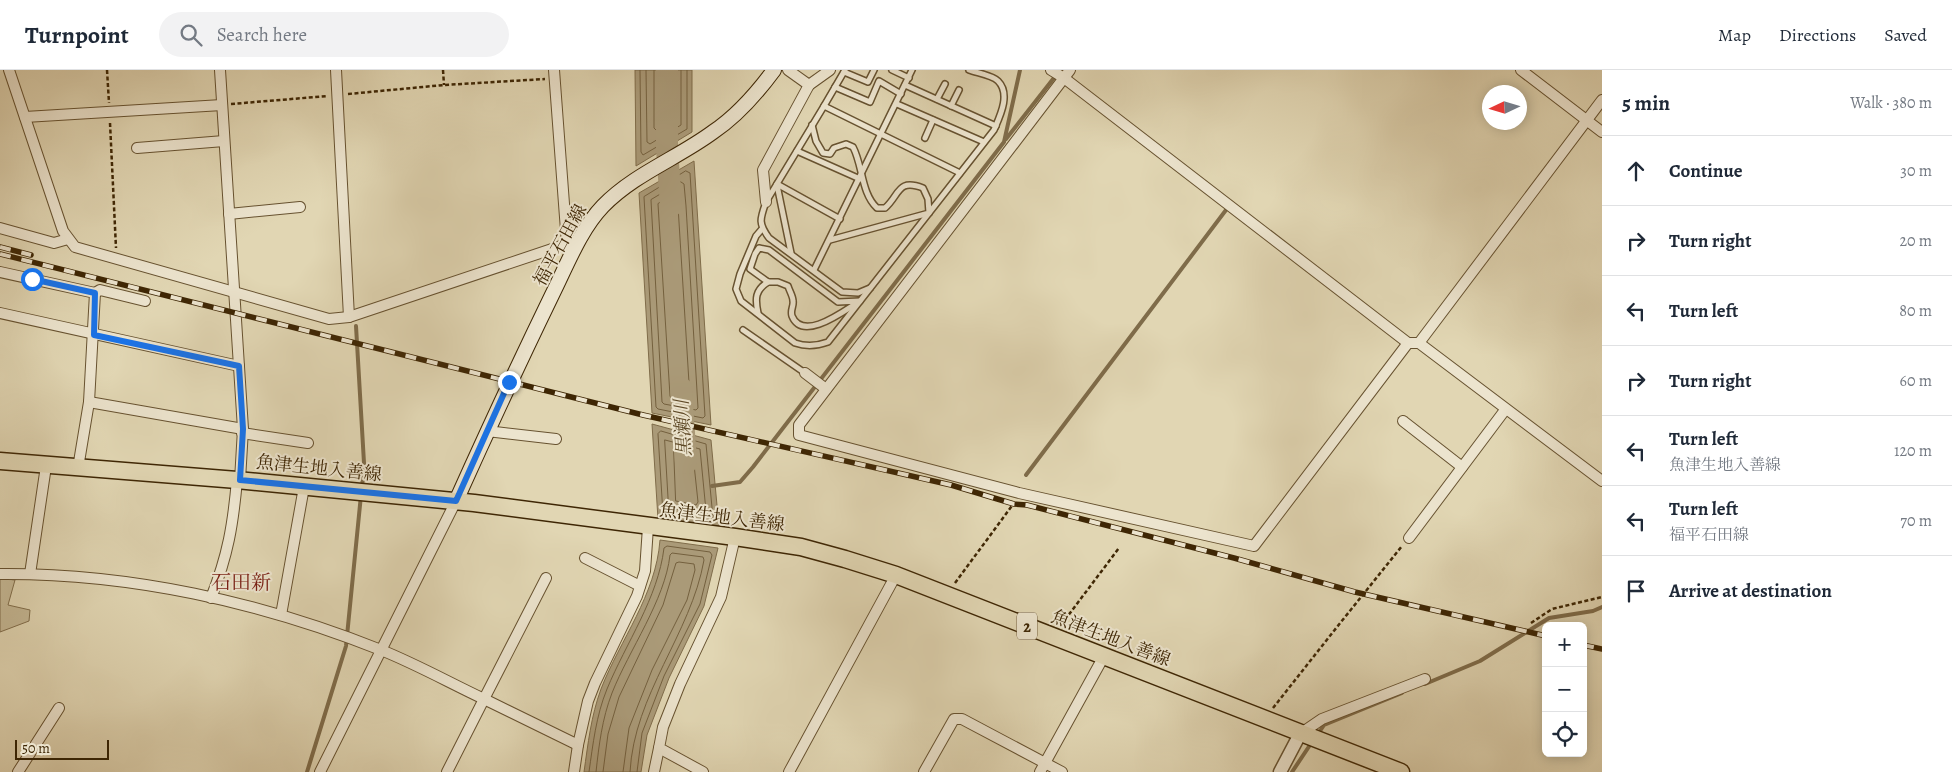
<!DOCTYPE html>
<meta charset="utf-8">
<style>
body{margin:0;font-family:Alegreya,"Noto Serif JP",serif;background:#f2f2f3;color:#1f2937}
.controls{position:absolute;right:15px;bottom:15px;display:grid;overflow:hidden;border-radius:8px;box-shadow:0 2px 12px #0003}
.controls button{width:45px;height:45px;display:grid;place-items:center;padding:0;border:0;border-bottom:1px solid #e0e1e3;background:#fff;color:#1f2937;font:25px sans-serif}
.compass{position:absolute;left:1482px;top:15px;width:45px;height:45px;border-radius:50%;background:#fff;box-shadow:0 2px 12px #0003;rotate:266deg}
.scale{position:absolute;left:15px;bottom:12px;width:94px;box-sizing:border-box;padding-left:5px;border:2px solid #3e2604;border-top:0;font-size:14px;line-height:18px;white-space:nowrap;color:#3e2604;-webkit-text-stroke:4px #ece4ce;paint-order:stroke}
.stop{position:absolute;width:15px;height:15px;margin:-11px;border:4px solid #1a73e8;border-radius:50%;background:#fff}
.stop.end{background:#1a73e8;border-color:#fff;box-shadow:0 1px 5px #0008}
.list{margin:0;padding:0;list-style:none}
h2{display:flex;justify-content:space-between;align-items:center;height:65px;margin:0;padding:0 20px;font-size:21px}
h2 small{font-size:16px;font-weight:400;color:#747a83}
.list li{display:grid;grid-template-columns:32px 1fr auto;gap:15px;align-items:center;box-sizing:border-box;height:70px;padding:0 20px;border-top:1px solid #e0e1e3}
.list b{display:block;font-size:19px;white-space:nowrap}
.list p{margin:0;font-size:16px;white-space:nowrap;color:#747a83}
.list em{font-size:16px;font-style:normal;color:#747a83}
.icon{flex:none;width:28px;height:28px;fill:none;stroke:currentColor;stroke-width:2;stroke-linecap:round;stroke-linejoin:round}
.map{position:relative;flex:none;width:1602px;height:702px;overflow:hidden}
header{display:flex;align-items:center;gap:30px;box-sizing:border-box;height:70px;padding:0 25px;background:#fff;border-bottom:1px solid #e0e1e3}
header strong{font-size:24px}
nav{display:flex;gap:28px;margin-inline-start:auto;font-size:18px}
.search{width:350px;height:45px;background:#f2f2f3;display:flex;align-items:center;gap:12px;box-sizing:border-box;padding:0 18px;border-radius:28px;color:#747a83;font-size:19px}
main{display:flex}
aside{flex:1;background:#fff}
.map>svg:first-child{display:block}
</style>
<header>
<strong>Turnpoint</strong>
<div class="search"><svg class="icon" aria-label="search" viewBox="0 0 24 24"><circle cx="10" cy="10" r="6"/><path d="M15 15l6 6"/></svg>Search here</div>
<nav><a>Map</a><a>Directions</a><a>Saved</a></nav>
</header>
<main>
<div class="map">
<svg width="1602" height="702" viewBox="0 0 1602 702">
<rect width="100%" height="100%" fill="#e1d6b3"/>
<filter id="stains"><feTurbulence type="fractalNoise" baseFrequency=".004" numOctaves="4"/><feColorMatrix values="0 0 0 0 .2 0 0 0 0 .09 0 0 0 0 .02 0 0 0 .5 -.17"/></filter>
<radialGradient id="worn" r=".72"><stop offset=".6" stop-color="#630" stop-opacity="0"/><stop offset="1" stop-color="#630" stop-opacity=".3"/></radialGradient>
<!-- green -->
<polygon fill="#c5b895" stroke="#826f4c" points="0,508 15,510 8,535 30,540 29,551 0,562"/>
<!-- water -->
<g fill="#aa9a78" stroke="#7f6c4a">
<polygon points="635,0 692,0 692,62 636,96"/>
<polygon points="694,91 711,355 652,343 639,123"/>
<polygon points="652,354 711,370 719,457 658,449"/>
<path d="M 660,470 L 718,478 L 704,536 L 669,608 L 647,665 L 641,702 L 584,702 C 588,674 591,646 601,619 C 620,570 656,525 660,470 Z"/>
</g>
<g fill="none" stroke-linecap="round" stroke-linejoin="round">
<!-- shore -->
<g stroke="#74603e" stroke-width="1">
<polyline points="640,0 641,82 643,85 687,59 687,0"/>
<polyline points="646,0 647,72 650,74 681,55 681,0"/>
<polyline points="654,0 654,58 657,61 673,51 673,0"/>
<polygon points="686,101 690,103 692,135 705,346 703,348 658,339 656,337 644,127"/>
<polygon points="681,112 684,114 686,136 698,338 696,340 664,334 662,332 651,130"/>
<polygon points="674,124 677,126 678,136 690,329 688,331 671,328 670,326 658,134"/>
<polygon points="661,361 706,374 713,448 712,451 663,444 658,364"/>
<polygon points="665,370 700,379 706,441 705,443 669,438"/>
<polygon points="674,380 693,385 698,432 696,435 676,431"/>
<path d="M 589,702 C 593,674 596,646 607,619 C 626,573 658,528 664,478 L 667,476 L 710,482 L 712,485 L 700,534 L 664,606 L 642,663 L 637,702"/>
<path d="M 596,702 C 599,675 602,649 612,623 C 629,580 665,530 670,485 L 672,483 L 703,487 L 704,490 C 691,564 634,624 630,702"/>
<polyline points="603,702 608,664 619,627 663,535 676,493 679,492 694,494 695,500 687,530 652,600 629,658 623,702"/>
</g>
<!-- stream -->
<g stroke="#7f6c4a" stroke-width="4">
<polyline points="1006,69 1057,4"/>
<polyline points="356,256 364,393 362,418"/>
<polyline points="1026,405 1229,136"/>
<polyline points="712,416 740,412 753,397 1004,72 1020,0"/>
<polyline points="1425,614 1480,591 1549,548 1593,541 1602,537"/>
<polyline points="1318,664 1324,655 1402,623"/>
<polyline points="307,702 346,576 361,425"/>
<polyline points="1292,702 1312,672"/>
</g>
<!-- river -->
<g stroke="#aa9a78" stroke-width="22">
<polyline points="667,0 667,79 671,136"/>
<polyline points="681,318 686,393"/>
</g>
<!-- service casing -->
<g stroke="#675230" stroke-width="8">
<g id="service">
<polyline points="845,0 824,36 960,103"/>
<polyline points="892,0 909,8"/>
<polyline points="844,2 868,12 874,0"/>
<polyline points="905,15 996,56"/>
<polyline points="835,17 870,32 879,11 901,24"/>
<polyline points="937,29 945,14"/>
<polyline points="897,34 984,72"/>
<path d="M 824,36 L 766,132 C 760,149 758,153 769,168 L 842,222 L 858,223 L 870,218"/>
<polyline points="951,36 959,20"/>
<path d="M 812,55 L 816,71 L 823,83 L 830,84 L 834,78 L 846,74 L 853,77 C 863,96 861,123 877,138 L 885,138 C 900,125 897,108 923,118 L 928,129 L 929,143 L 830,170"/>
<polyline points="925,68 933,50"/>
<polyline points="797,81 860,109"/>
<polyline points="777,114 840,149"/>
<polyline points="777,115 791,183"/>
<path d="M 762,159 L 756,166 L 740,204 L 736,219 L 741,231 L 795,273 C 807,277 817,276 828,272 L 994,60 C 1000,46 1011,24 998,11 C 992,5 977,3 969,0"/>
<path d="M 759,178 L 769,180 L 838,232 L 860,231 C 845,240 803,273 792,246 C 790,240 794,236 793,231 C 793,226 789,220 788,216 L 778,212 L 768,212 L 750,199 L 755,184 Z"/>
<polyline points="814,200 912,0"/>
<path d="M 758,243 C 755,229 755,220 768,212"/>
<polyline points="743,260 805,303"/>
</g>
</g>
<!-- minor casing -->
<g stroke="#675230" stroke-width="12">
<g id="minor">
<polyline points="9,0 63,161 75,177 329,249 349,247 567,174"/>
<polyline points="220,0 243,359 240,410"/>
<polyline points="336,0 349,247"/>
<polyline points="554,0 567,174 571,175"/>
<polyline points="1051,0 1064,8 1408,273 1419,273 1602,30"/>
<polyline points="1070,0 799,355 799,365 1019,423 1254,476 1408,273"/>
<polyline points="1521,0 1602,62"/>
<polyline points="809,15 830,0"/>
<polyline points="25,47 222,35"/>
<polyline points="137,78 224,71"/>
<polyline points="766,132 763,100 809,15 788,0"/>
<polyline points="229,144 300,137"/>
<polyline points="0,158 54,173 68,169"/>
<polyline points="0,202 95,223 89,332 78,398"/>
<polyline points="95,223 100,220 145,231"/>
<polyline points="0,243 239,296"/>
<polyline points="1419,273 1602,411"/>
<polyline points="805,303 826,319"/>
<polyline points="89,332 243,359"/>
<polyline points="1403,351 1462,397"/>
<polyline points="487,361 556,369"/>
<polyline points="242,363 308,373"/>
<polyline points="1409,468 1505,340"/>
<polyline points="585,488 640,516"/>
<path d="M 0,504 C 130,503 261,532 381,580 C 416,594 450,613 484,629 L 546,508"/>
<polyline points="30,504 46,396"/>
<path d="M 211,528 C 228,485 233,455 237,410"/>
<polyline points="281,545 304,417"/>
<polyline points="1300,664 1322,649 1425,609"/>
<polyline points="18,702 59,638"/>
<polyline points="320,702 456,431"/>
<polyline points="447,702 484,629 578,675 588,631 595,613 637,526 645,501 648,457"/>
<polyline points="574,702 578,675"/>
<polyline points="654,702 659,678"/>
<polyline points="703,702 659,678 663,657 680,614 721,527 735,467"/>
<polyline points="789,702 896,505"/>
<polyline points="924,702 954,649 962,649 1062,702"/>
<polyline points="1040,702 1104,586"/>
</g>
</g>
<!-- tertiary casing -->
<g stroke="#675230" stroke-width="15">
<polyline id="tertiary" points="1280,702 1300,664"/>
</g>
<!-- secondary casing -->
<g stroke="#3e2604" stroke-width="16">
<path id="secondary" d="M 456,431 C 487,362 519,293 552,225 C 567,195 580,160 603,136 C 634,104 678,88 713,62 C 737,46 757,23 774,0"/>
</g>
<!-- primary casing -->
<g stroke="#3e2604" stroke-width="19">
<polyline id="primary" points="0,391 237,410 474,433 735,467 801,477 845,489 896,505 1401,702"/>
</g>
<!-- path -->
<g stroke="#3e2604" stroke-width="2.5" stroke-dasharray="4 2.5" stroke-linecap="butt">
<polyline points="107,0 109,33"/>
<polyline points="443,0 444,15"/>
<polyline points="348,24 444,15 545,9"/>
<polyline points="231,34 328,26"/>
<polyline points="110,53 116,178"/>
<polyline points="955,513 1014,433"/>
<polyline points="1531,553 1552,539 1602,527"/>
<polyline points="1061,555 1119,478"/>
<polyline points="1273,638 1337,557 1402,476"/>
</g>
<!-- service -->
<use href="#service" stroke="#ece4ce" stroke-width="5"/>
<!-- minor -->
<use href="#minor" stroke="#ece4ce" stroke-width="10"/>
<!-- tertiary -->
<use href="#tertiary" stroke="#ece4ce" stroke-width="12"/>
<!-- secondary -->
<use href="#secondary" stroke="#ece4ce" stroke-width="14"/>
<!-- primary -->
<use href="#primary" stroke="#e1d6b3" stroke-width="16"/>
<!-- rail casing -->
<g stroke="#3e2604" stroke-width="5.5">
<g id="rail">
<polyline points="0,177 31,185"/>
<polyline points="0,184 643,345 951,415 1014,434 1027,435 1234,488 1355,522 1546,566"/>
<polyline points="1583,575 1602,579"/>
</g>
</g>
<!-- rail -->
<use href="#rail" stroke="#ece4ce" stroke-width="4" stroke-dasharray="11" stroke-linecap="butt"/>
</g>
<g fill="none" stroke-linecap="round" stroke-linejoin="round">
<!-- route -->
<polyline stroke="#1a73e8" stroke-width="6" points="32,209 95,223 94,265 239,296 243,359 240,410 456,431 509,312"/>
</g>
<g text-anchor="middle" stroke-width="4" stroke-linejoin="round" paint-order="stroke">
<!-- shield labels -->
<rect fill="#ece4ce" stroke="#725f41" stroke-width="1" x="1017" y="542.5" width="20" height="27" rx="4"/>
<g font-size="16" font-weight="bold" fill="#3e2604">
<text x="1027" y="562">2</text>
</g>
<!-- street labels -->
<g font-size="18" fill="#3e2604" stroke="#ece4ce">
<text transform="translate(560 175) rotate(-61)" y="6">福平石田線</text>
<text transform="translate(319 398) rotate(6)" y="6">魚津生地入善線</text>
<text transform="translate(722 447) rotate(7)" y="6">魚津生地入善線</text>
<text transform="translate(1111 568) rotate(21)" y="6">魚津生地入善線</text>
</g>
<!-- water labels -->
<g font-size="19" font-style="italic" fill="#5e4927" stroke="#ece4ce">
<text transform="translate(682 358) rotate(-93)" y="7">黒瀬川</text>
</g>
<!-- quarter labels -->
<g font-size="20" fill="#7a1f14" stroke="#ece4ce">
<text x="241" y="519">石田新</text>
</g>
</g>
<rect width="100%" height="100%" filter="url(#stains)"/>
<rect width="100%" height="100%" fill="url(#worn)"/>
</svg>
<div class="controls">
<button>+</button>
<button>−</button>
<button><svg class="icon" aria-label="locate" viewBox="0 0 24 24"><circle cx="12" cy="12" r="6"/><path d="M12 2v4M12 18v4M2 12h4M18 12h4"/></svg></button>
</div>
<svg class="compass" viewBox="-18 -18 36 36"><path d="M0-13l5 13h-10z" fill="#e53935"/><path d="M0 13l5-13h-10z" fill="#747a83"/></svg>
<div class="scale">50 m</div>
<div class="stop" style="left:32px;top:209px"></div>
<div class="stop end" style="left:509px;top:312px"></div>
</div>
<aside>
<h2>5 min<small>Walk · 380 m</small></h2>
<ul class="list">
<li><svg class="icon" aria-label="ahead" viewBox="0 0 24 24"><path d="M12 20V5M6 11l6-6 6 6"/></svg><div><b>Continue</b></div><em>30 m</em></li>
<li><svg class="icon" aria-label="right" viewBox="0 0 24 24"><path d="M7 20v-9h11M14 6l5 5-5 5"/></svg><div><b>Turn right</b></div><em>20 m</em></li>
<li><svg class="icon" aria-label="left" viewBox="0 0 24 24"><path d="M17 20v-9H6M10 6l-5 5 5 5"/></svg><div><b>Turn left</b></div><em>80 m</em></li>
<li><svg class="icon" aria-label="right" viewBox="0 0 24 24"><path d="M7 20v-9h11M14 6l5 5-5 5"/></svg><div><b>Turn right</b></div><em>60 m</em></li>
<li><svg class="icon" aria-label="left" viewBox="0 0 24 24"><path d="M17 20v-9H6M10 6l-5 5 5 5"/></svg><div><b>Turn left</b><p>魚津生地入善線</p></div><em>120 m</em></li>
<li><svg class="icon" aria-label="left" viewBox="0 0 24 24"><path d="M17 20v-9H6M10 6l-5 5 5 5"/></svg><div><b>Turn left</b><p>福平石田線</p></div><em>70 m</em></li>
<li><svg class="icon" aria-label="arrive" viewBox="0 0 24 24"><path d="M6 21V4h12l-3 4 3 4H6"/></svg><div><b>Arrive at destination</b></div></li>
</ul>
</aside>
</main>
